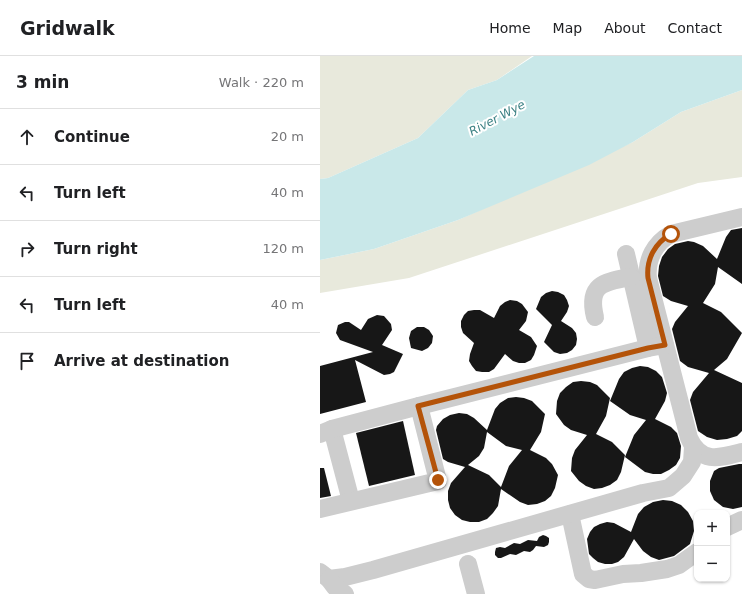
<!DOCTYPE html>
<meta charset="utf-8">
<style>
body{margin:0;font-family:"DejaVu Sans",sans-serif;background:#f2f2f2;color:#202124}
.controls{position:absolute;right:12px;bottom:12px;display:grid;overflow:hidden;border-radius:8px;box-shadow:0 1px 3px #0004}
.controls button{width:36px;height:36px;display:grid;place-items:center;padding:0;border:0;border-bottom:1px solid #e0e0e0;background:#fff;color:#202124;font:20px sans-serif}
.stop{position:absolute;width:12px;height:12px;margin:-9px;border:3px solid #b45309;border-radius:50%;background:#fff}
.stop.end{background:#b45309;border-color:#fff;box-shadow:0 1px 4px #0008}
.list{margin:0;padding:0;list-style:none}
h2{display:flex;justify-content:space-between;align-items:center;height:52px;margin:0;padding:0 16px;font-size:17px}
h2 small{font-size:13px;font-weight:400;color:#757577}
.list li{display:grid;grid-template-columns:26px 1fr auto;gap:12px;align-items:center;box-sizing:border-box;height:56px;padding:0 16px;border-top:1px solid #e0e0e0}
.list b{display:block;font-size:15px;white-space:nowrap}
.list em{font-size:13px;font-style:normal;color:#757577}
.icon{flex:none;width:22px;height:22px;fill:none;stroke:currentColor;stroke-width:2;stroke-linecap:round;stroke-linejoin:round}
.map{position:relative;flex:none;width:422px;height:538px;overflow:hidden}
header{display:flex;align-items:center;gap:24px;box-sizing:border-box;height:56px;padding:0 20px;background:#fff;border-bottom:1px solid #e0e0e0}
header strong{font-size:19px}
nav{display:flex;gap:22px;margin-inline-start:auto;font-size:14px}
main{display:flex}
aside{flex:1;background:#fff}
.map>svg:first-child{display:block}
</style>
<header>
<strong>Gridwalk</strong>
<nav><a>Home</a><a>Map</a><a>About</a><a>Contact</a></nav>
</header>
<main>
<aside>
<h2>3 min<small>Walk · 220 m</small></h2>
<ul class="list">
<li><svg class="icon" aria-label="ahead" viewBox="0 0 24 24"><path d="M12 20V5M6 11l6-6 6 6"/></svg><div><b>Continue</b></div><em>20 m</em></li>
<li><svg class="icon" aria-label="left" viewBox="0 0 24 24"><path d="M17 20v-9H6M10 6l-5 5 5 5"/></svg><div><b>Turn left</b></div><em>40 m</em></li>
<li><svg class="icon" aria-label="right" viewBox="0 0 24 24"><path d="M7 20v-9h11M14 6l5 5-5 5"/></svg><div><b>Turn right</b></div><em>120 m</em></li>
<li><svg class="icon" aria-label="left" viewBox="0 0 24 24"><path d="M17 20v-9H6M10 6l-5 5 5 5"/></svg><div><b>Turn left</b></div><em>40 m</em></li>
<li><svg class="icon" aria-label="arrive" viewBox="0 0 24 24"><path d="M6 21V4h12l-3 4 3 4H6"/></svg><div><b>Arrive at destination</b></div></li>
</ul>
</aside>
<div class="map">
<svg width="422" height="538" viewBox="0 0 422 538">
<rect width="100%" height="100%" fill="#fff"/>
<!-- green -->
<g fill="#e8e9dc">
<polygon points="0,0 212,0 177,24 148,34 98,82 8,122 0,123"/>
<polygon points="422,34 422,121 378,127 89,222 0,237 0,204 54,193 138,164 313,86 361,56"/>
</g>
<!-- water -->
<polygon fill="#c9e8e9" points="214,0 422,0 422,34 361,56 313,86 269,109 138,164 54,193 0,204 0,123 8,122 98,82 148,34 177,24"/>
<!-- building -->
<g fill="#171717" fill-rule="evenodd">
<polygon points="422,172 422,228 398,211 395,228 383,247 401,256 422,277 407,303 394,314 422,327 422,375 417,380 407,383 397,384 387,381 378,375 370,344 373,336 389,317 368,311 360,305 352,273 355,266 368,250 351,245 343,240 338,220 339,210 342,201 348,193 355,188 368,185 374,186 383,190 397,203 406,181 411,174"/>
<polygon points="232,235 238,236 244,239 247,244 249,250 247,256 241,265 252,272 256,277 257,283 256,289 252,294 247,297 240,298 234,296 224,286 232,269 216,253 221,241 226,237"/>
<polygon points="190,244 197,245 202,248 208,256 206,265 199,274 211,281 217,290 214,299 211,304 205,307 199,307 193,305 185,298 174,313 169,316 162,316 156,315 152,310 149,305 150,298 154,287 143,277 141,271 141,265 144,259 148,255 154,254 160,254 174,262 180,250 185,246"/>
<polygon points="57,259 64,260 71,268 72,274 62,289 83,298 74,316 70,318 64,319 35,304 46,346 0,358 0,310 53,296 20,284 16,277 18,269 25,266 29,266 41,274 48,263"/>
<polygon points="97,271 104,271 109,274 113,280 112,287 108,292 102,295 91,292 89,282 91,275"/>
<polygon points="320,310 328,311 336,315 342,321 347,337 345,345 335,363 351,371 357,377 361,390 360,402 356,409 349,414 341,418 333,418 325,416 305,401 314,379 326,364 310,359 290,345 299,323 304,316 312,312"/>
<polygon points="261,325 270,326 277,329 290,342 286,360 276,378 292,386 305,399 301,416 297,424 290,429 282,432 274,433 266,430 259,425 251,415 252,402 255,394 267,379 251,374 244,369 236,358 237,345 240,337 246,331 253,326"/>
<path d="M 196,341 L 204,342 L 212,345 L 225,358 L 221,376 L 210,394 L 226,402 L 232,408 L 238,419 L 235,432 L 231,440 L 225,445 L 217,448 L 208,449 L 200,446 L 181,433 L 178,450 L 173,457 L 167,463 L 159,466 L 150,466 L 142,464 L 135,459 L 130,452 L 128,444 L 128,435 L 131,427 L 145,411 L 128,406 L 123,403 L 116,374 L 117,370 L 123,363 L 130,359 L 139,357 L 147,358 L 154,362 L 167,374 L 175,353 L 180,347 L 188,342 ZM 167,376 L 186,390 L 202,394 L 189,410 L 181,431 L 169,419 L 148,409 L 159,400 L 164,392 Z"/>
<polygon points="83,365 95,419 49,430 36,377"/>
<polygon points="419,408 422,408 422,451 413,453 403,451 394,444 390,435 390,425 394,415 399,412"/>
<polygon points="0,412 4,412 11,440 0,442"/>
<polygon points="343,444 352,445 361,449 368,456 373,465 374,475 370,488 354,500 339,504 331,501 323,495 314,483 304,501 298,506 292,508 285,508 278,506 273,502 269,498 267,483 270,476 274,471 280,468 287,466 294,467 311,476 318,458 324,451 333,446"/>
<polygon points="223,479 226,480 229,482 229,486 228,489 224,491 216,490 213,494 210,496 204,495 196,499 190,498 181,502 178,502 175,499 175,496 176,492 180,491 185,492 194,487 200,488 208,484 217,485 219,481"/>
</g>
<g fill="none" stroke-linecap="round" stroke-linejoin="round">
<!-- minor -->
<g stroke="#cdcdcd" stroke-width="18">
<path d="M 422,161 L 351,178 C 335,187 326,203 328,222 L 369,382 C 381,408 399,402 422,396"/>
<polyline points="306,198 328,292"/>
<path d="M 275,261 C 267,228 284,226 311,221"/>
<polyline points="12,373 31,445"/>
<polyline points="0,378 12,373 99,350 328,292 345,289"/>
<polyline points="0,453 118,425 99,350"/>
<polyline points="250,458 263,518 269,523 275,524 303,518 321,517 347,513 359,509 377,496"/>
<polyline points="407,471 422,464"/>
<polyline points="148,508 156,538"/>
<polyline points="0,516 9,523 25,521 53,514 323,437 349,432 363,420 372,406 373,391"/>
<polyline points="9,523 15,531 25,538"/>
</g>
</g>
<g fill="none" stroke-linecap="round" stroke-linejoin="round">
<!-- route -->
<path stroke="#b45309" stroke-width="5" d="M 118,424 L 98,350 L 328,292 L 345,289 L 328,222 C 326,203 335,187 351,178"/>
</g>
<g text-anchor="middle" stroke-width="4" stroke-linejoin="round" paint-order="stroke">
<!-- water labels -->
<g font-size="12" font-style="italic" fill="#3b8083" stroke="#fff">
<text transform="translate(177 62) rotate(-28)" y="4">River Wye</text>
</g>
</g>
</svg>
<div class="controls">
<button>+</button>
<button>−</button>
</div>
<div class="stop" style="left:351px;top:178px"></div>
<div class="stop end" style="left:118px;top:424px"></div>
</div>
</main>
